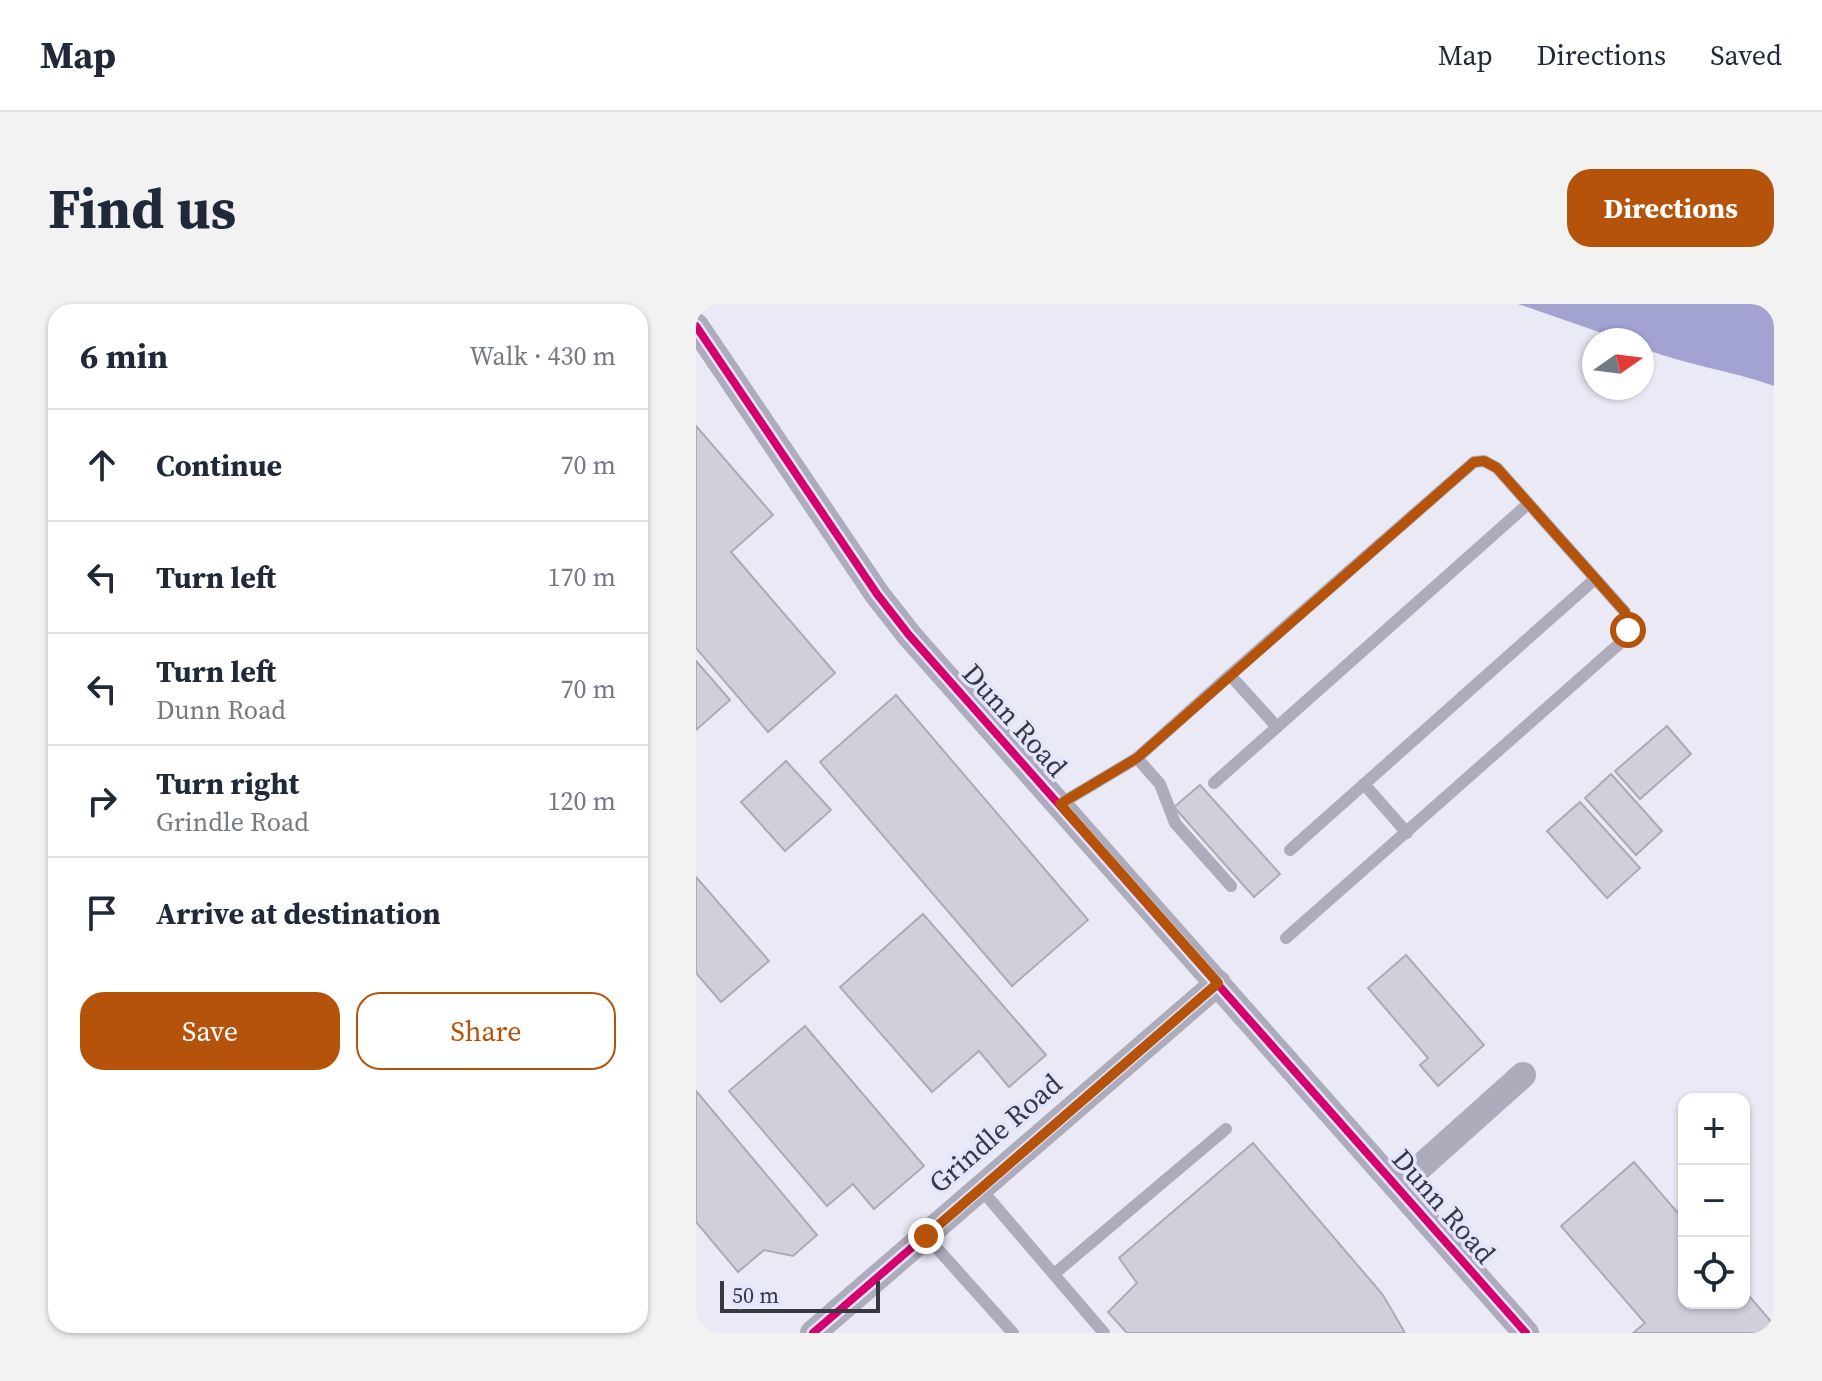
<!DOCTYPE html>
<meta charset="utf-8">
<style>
body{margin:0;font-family:"Source Serif 4",serif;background:#f2f2f3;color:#1f2937}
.controls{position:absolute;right:24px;bottom:24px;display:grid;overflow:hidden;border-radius:16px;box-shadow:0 2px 6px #0004}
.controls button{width:72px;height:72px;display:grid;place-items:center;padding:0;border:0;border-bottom:2px solid #e0e1e3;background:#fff;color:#1f2937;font:40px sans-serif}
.compass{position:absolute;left:886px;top:24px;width:72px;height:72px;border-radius:50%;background:#fff;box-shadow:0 2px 6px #0004;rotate:76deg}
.scale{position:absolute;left:24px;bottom:20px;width:160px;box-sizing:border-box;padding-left:8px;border:4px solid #383843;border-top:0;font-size:22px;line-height:28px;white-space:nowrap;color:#383843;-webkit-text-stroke:6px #e4e5fb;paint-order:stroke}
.stop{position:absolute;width:24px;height:24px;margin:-18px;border:6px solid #b45309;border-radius:50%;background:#fff}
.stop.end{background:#b45309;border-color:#fff;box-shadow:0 2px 8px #0008}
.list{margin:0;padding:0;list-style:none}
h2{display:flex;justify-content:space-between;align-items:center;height:104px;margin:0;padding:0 32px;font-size:34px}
h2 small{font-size:26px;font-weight:400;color:#747a83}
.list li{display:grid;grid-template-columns:52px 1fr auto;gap:24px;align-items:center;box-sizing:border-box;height:112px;padding:0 32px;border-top:2px solid #e0e1e3}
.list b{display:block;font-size:30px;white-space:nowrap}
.list p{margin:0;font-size:26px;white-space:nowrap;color:#747a83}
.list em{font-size:26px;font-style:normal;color:#747a83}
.actions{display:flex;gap:16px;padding:24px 32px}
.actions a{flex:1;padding:18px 0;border:2px solid #b45309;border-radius:24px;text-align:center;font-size:28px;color:#b45309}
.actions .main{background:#b45309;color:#fff}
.icon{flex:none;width:44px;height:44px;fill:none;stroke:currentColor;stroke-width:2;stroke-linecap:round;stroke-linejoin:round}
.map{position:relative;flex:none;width:1078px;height:1029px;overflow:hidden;border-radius:24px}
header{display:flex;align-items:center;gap:48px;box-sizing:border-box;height:112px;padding:0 40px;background:#fff;border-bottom:2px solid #e0e1e3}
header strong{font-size:38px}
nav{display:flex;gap:44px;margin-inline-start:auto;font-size:28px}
.intro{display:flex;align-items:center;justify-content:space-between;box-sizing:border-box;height:192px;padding:0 48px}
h1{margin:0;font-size:56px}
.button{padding:20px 36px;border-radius:24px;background:#b45309;color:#fff;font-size:28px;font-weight:700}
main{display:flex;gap:48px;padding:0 48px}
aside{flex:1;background:#fff;border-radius:24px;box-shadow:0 2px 6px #0004}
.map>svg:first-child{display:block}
</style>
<header>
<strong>Map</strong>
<nav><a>Map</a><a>Directions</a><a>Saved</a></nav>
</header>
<div class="intro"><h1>Find us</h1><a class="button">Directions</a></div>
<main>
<aside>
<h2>6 min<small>Walk · 430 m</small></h2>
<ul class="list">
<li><svg class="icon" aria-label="ahead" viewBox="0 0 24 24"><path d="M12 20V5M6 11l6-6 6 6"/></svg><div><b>Continue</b></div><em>70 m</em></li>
<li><svg class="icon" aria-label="left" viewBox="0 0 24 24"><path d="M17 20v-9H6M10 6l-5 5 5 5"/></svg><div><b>Turn left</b></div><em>170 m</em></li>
<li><svg class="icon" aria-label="left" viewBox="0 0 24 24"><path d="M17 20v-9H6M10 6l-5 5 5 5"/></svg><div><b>Turn left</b><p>Dunn Road</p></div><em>70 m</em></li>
<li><svg class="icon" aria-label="right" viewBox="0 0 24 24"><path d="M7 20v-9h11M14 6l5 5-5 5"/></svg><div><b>Turn right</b><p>Grindle Road</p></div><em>120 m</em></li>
<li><svg class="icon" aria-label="arrive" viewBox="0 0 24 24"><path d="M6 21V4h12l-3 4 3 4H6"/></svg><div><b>Arrive at destination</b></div></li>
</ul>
<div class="actions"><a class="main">Save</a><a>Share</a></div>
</aside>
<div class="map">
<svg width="1078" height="1029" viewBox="0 0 1078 1029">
<rect width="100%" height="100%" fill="#e9eaf6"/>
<!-- water -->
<path fill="#a3a3d2" d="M 822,0 L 1078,0 L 1078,82 C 1034,66 989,61 946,44 L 946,36 L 926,36 Z"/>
<!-- building -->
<g fill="#cfd0da" stroke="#ababb5" stroke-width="2">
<polygon points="0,122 77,211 35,248 139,369 72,428 0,344"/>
<polygon points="0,357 34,396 0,426"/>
<polygon points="200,391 392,616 316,682 124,458"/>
<polygon points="971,422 995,450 944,495 919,467"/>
<polygon points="90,457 135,506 89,547 45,498"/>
<polygon points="915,470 966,527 940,551 889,494"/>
<polygon points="504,481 584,570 558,593 478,503"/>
<polygon points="884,498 944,564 911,594 851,527"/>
<polygon points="0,573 73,657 25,698 0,669"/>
<polygon points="227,610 350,751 313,783 283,747 236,788 144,683"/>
<polygon points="710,651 788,741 742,782 724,761 732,754 672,684"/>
<polygon points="109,722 228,862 178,905 157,880 131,902 33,787"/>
<polygon points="0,787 121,931 97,952 68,946 42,968 0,918"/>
<polygon points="557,839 687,991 709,1029 431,1029 412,1008 441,979 423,954"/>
<polygon points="938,858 988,916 988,999 1048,999 1048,986 1078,1021 1078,1029 937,1029 949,1019 865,922"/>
</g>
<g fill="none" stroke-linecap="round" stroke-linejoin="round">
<!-- lane -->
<g stroke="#acacbc" stroke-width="12">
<polyline points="534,371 778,158 788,157 801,164 929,308 931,333 590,634"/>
<polyline points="581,423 832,200"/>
<polyline points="441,454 464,480 479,519 535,582"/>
<polyline points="668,480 711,529"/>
<polyline points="364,500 441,454 534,371 581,423 518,479"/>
<polyline points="594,546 899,275"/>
<polyline points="284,884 408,1029"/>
<polyline points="230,932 317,1029"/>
<polyline points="358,970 530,825"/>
</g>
<!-- street -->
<g stroke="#acacbc" stroke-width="26">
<polyline points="0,22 181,290 213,331 830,1029"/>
<polyline points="703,882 827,771"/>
<polyline points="117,1029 522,679"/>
</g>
<!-- cycleway casing -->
<g stroke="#e4e5fb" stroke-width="13">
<g id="cycleway">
<polyline points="0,22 181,290 213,331 830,1029"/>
<polyline points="117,1029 522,679"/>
</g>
</g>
<!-- cycleway -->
<use href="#cycleway" stroke="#d6006c" stroke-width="8"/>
</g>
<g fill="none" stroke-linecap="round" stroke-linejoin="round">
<!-- route -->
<polyline stroke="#b45309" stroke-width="10" points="230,932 522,679 364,500 441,454 778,158 788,157 801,164 929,308 932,326"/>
</g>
<g text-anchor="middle" stroke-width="7" stroke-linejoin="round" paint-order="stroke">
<!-- street labels -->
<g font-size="28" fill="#383843" stroke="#e4e5fb">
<text transform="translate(319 416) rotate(48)" y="10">Dunn Road</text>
<text transform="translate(299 829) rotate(-41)" y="10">Grindle Road</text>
<text transform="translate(748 902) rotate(49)" y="10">Dunn Road</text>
</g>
</g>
</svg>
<div class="controls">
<button>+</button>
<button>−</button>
<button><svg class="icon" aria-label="locate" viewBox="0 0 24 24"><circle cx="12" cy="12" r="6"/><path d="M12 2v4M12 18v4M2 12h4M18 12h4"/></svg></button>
</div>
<svg class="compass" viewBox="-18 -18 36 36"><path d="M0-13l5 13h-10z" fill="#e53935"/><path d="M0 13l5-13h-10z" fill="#747a83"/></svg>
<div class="scale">50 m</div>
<div class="stop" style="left:932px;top:326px"></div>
<div class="stop end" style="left:230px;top:932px"></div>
</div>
</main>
